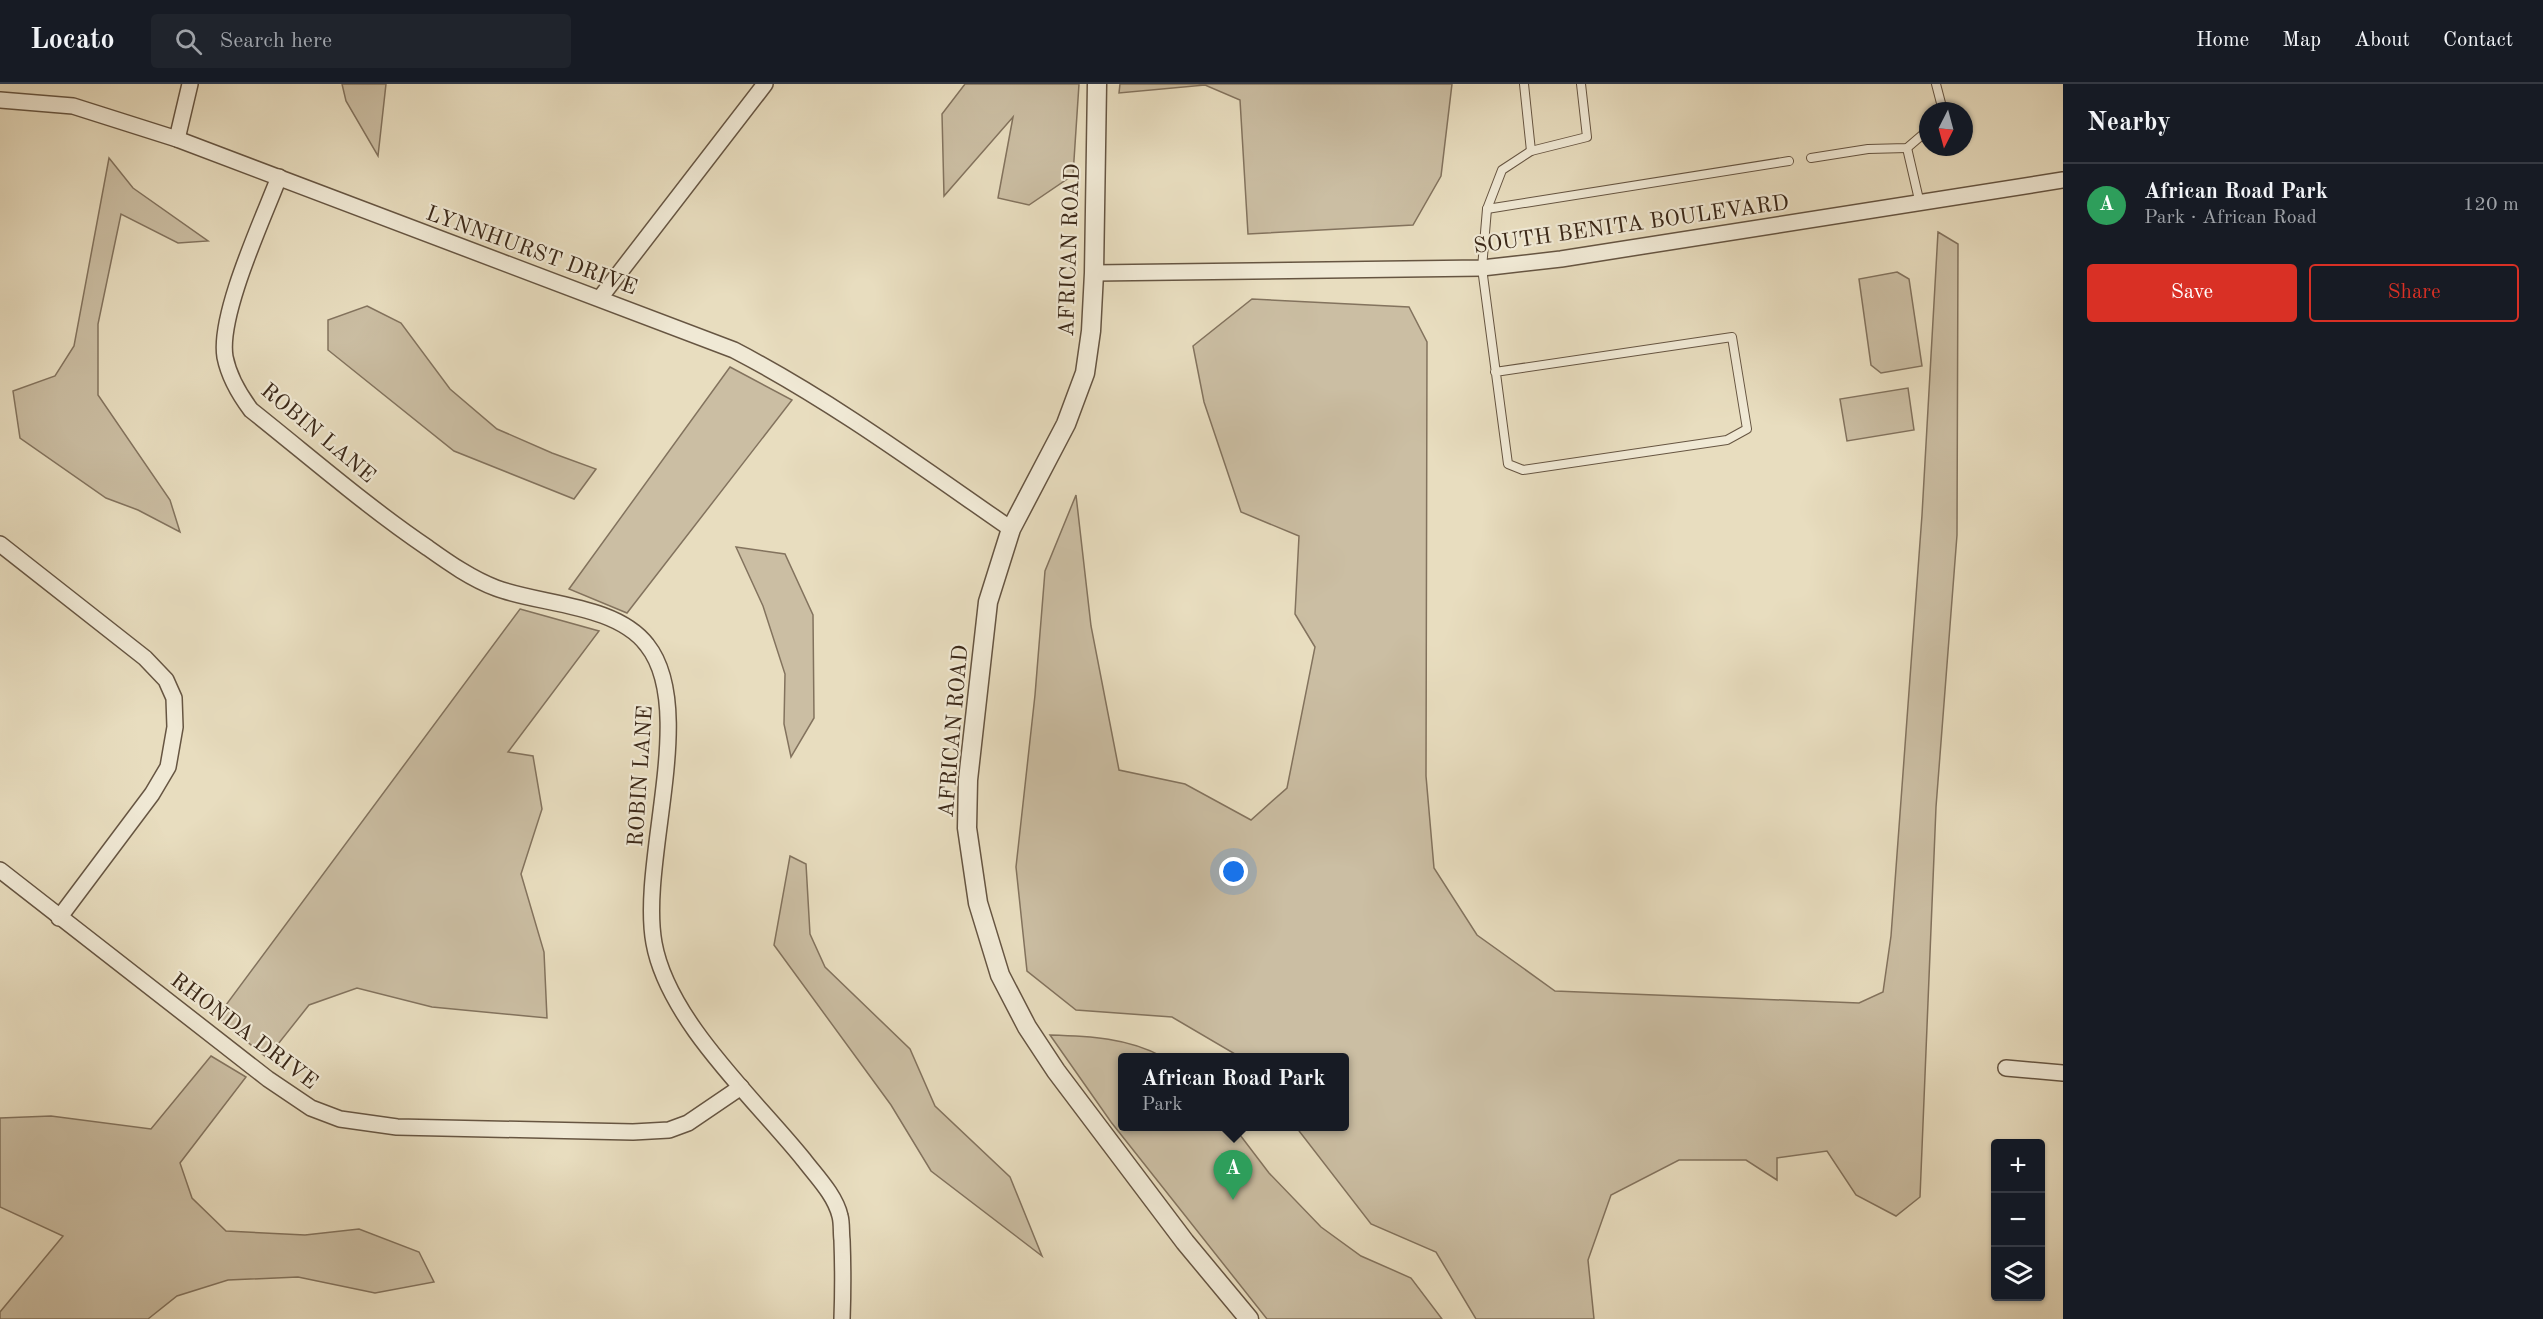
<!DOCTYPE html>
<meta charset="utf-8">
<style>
body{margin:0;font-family:"Old Standard TT",serif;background:#20242c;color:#f1f3f6}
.controls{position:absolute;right:18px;bottom:18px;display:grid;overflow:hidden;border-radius:6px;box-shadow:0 2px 4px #0004}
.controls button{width:54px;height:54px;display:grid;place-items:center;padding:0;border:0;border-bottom:2px solid #363941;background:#171b24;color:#f1f3f6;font:30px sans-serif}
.compass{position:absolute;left:1919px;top:18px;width:54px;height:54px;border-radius:50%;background:#171b24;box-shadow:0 2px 4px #0004;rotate:186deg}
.you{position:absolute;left:1234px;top:788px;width:21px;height:21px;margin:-15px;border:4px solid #fff;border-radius:50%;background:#1a73e8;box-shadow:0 0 0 9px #1a73e833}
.badge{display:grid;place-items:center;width:39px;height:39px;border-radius:50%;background:#d93025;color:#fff;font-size:20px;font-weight:700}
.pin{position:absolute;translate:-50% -50px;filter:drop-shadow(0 2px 3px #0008)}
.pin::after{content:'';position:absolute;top:32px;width:21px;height:18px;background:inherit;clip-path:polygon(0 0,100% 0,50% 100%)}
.popup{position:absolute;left:1118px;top:969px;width:231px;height:78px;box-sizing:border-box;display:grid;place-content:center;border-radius:6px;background:#171b24;filter:drop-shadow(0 2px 4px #0005);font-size:20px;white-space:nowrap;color:#9ea1a6}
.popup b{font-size:22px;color:#f1f3f6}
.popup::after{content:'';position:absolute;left:50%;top:100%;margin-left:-12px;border:12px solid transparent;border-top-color:#171b24}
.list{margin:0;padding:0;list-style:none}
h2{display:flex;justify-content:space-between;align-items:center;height:78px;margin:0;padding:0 24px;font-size:26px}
h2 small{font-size:20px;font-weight:400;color:#9ea1a6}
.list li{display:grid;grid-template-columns:39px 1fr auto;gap:18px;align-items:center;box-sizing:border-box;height:84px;padding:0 24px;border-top:2px solid #363941}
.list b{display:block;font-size:22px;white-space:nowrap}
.list p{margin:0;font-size:20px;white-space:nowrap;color:#9ea1a6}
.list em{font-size:20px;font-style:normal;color:#9ea1a6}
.actions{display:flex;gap:12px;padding:18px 24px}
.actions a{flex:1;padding:14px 0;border:2px solid #d93025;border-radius:6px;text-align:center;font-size:21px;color:#d93025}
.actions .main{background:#d93025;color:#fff}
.icon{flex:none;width:33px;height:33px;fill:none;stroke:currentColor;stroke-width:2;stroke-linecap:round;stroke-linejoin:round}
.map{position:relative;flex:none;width:2063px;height:1235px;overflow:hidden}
header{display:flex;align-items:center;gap:36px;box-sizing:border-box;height:84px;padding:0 30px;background:#171b24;border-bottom:2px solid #363941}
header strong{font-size:28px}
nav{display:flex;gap:33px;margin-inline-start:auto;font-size:21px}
.search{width:420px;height:54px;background:#20242c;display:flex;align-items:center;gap:15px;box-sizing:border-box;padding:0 21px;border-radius:6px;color:#9ea1a6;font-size:22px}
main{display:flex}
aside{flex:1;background:#171b24}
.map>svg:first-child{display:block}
</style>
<header>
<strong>Locato</strong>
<div class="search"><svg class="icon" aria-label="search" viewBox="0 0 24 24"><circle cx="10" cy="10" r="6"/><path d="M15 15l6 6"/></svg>Search here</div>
<nav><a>Home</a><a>Map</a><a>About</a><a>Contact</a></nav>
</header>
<main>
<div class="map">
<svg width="2063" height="1235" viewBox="0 0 2063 1235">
<rect width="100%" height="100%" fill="#e8ddbf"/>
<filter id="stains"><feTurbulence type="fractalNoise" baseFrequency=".00333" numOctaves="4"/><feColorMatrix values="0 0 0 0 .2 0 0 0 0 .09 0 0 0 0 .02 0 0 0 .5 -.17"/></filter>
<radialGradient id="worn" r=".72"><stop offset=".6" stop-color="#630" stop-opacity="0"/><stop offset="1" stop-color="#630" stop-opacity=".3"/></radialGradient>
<!-- green -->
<g fill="#cbbea3" stroke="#83735e" stroke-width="1.5">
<polygon points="342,0 386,0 378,72 346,17"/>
<polygon points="965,0 1079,0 1073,91 1029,121 998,114 1013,33 944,112 942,30"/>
<polygon points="1120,0 1452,0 1441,92 1413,141 1248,150 1240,16 1205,1 1119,9"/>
<polygon points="109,74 133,104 208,157 178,159 121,130 98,240 98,311 170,416 180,448 138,426 106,414 20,354 13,307 55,292 74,262"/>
<polygon points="1938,148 1958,160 1957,451 1936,723 1920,1113 1896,1132 1856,1111 1827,1067 1777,1074 1777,1096 1746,1076 1679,1076 1611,1111 1588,1176 1594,1235 1476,1235 1436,1168 1371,1140 1296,1043 1344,1042 1344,974 1240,973 1172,933 1076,926 1027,887 1016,783 1035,611 1045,487 1076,411 1091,542 1119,686 1185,700 1251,736 1287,704 1315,563 1295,530 1299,452 1241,428 1204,318 1193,262 1252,215 1409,223 1427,258 1426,692 1434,784 1477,851 1555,907 1859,919 1883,908 1891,852 1922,431"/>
<polygon points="1897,188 1909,195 1922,282 1881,289 1871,281 1859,195"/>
<polygon points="367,222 401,239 450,305 497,345 552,369 596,385 574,415 454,367 328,266 328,236"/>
<polygon points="730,283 792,316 627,529 569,505"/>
<polygon points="1908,304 1914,346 1847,357 1840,315"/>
<polygon points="736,463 785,470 813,531 814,634 791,673 784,640 785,590 763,522"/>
<polygon points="520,525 599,547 508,668 533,672 542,725 521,790 544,868 547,934 432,923 357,904 309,921 267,974 217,933"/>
<polygon points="790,772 806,780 810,850 825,883 910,965 935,1022 1010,1093 1042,1172 931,1087 891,1021 774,861"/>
<path d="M 1050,951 C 1089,952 1129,954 1163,973 L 1122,974 L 1122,1042 L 1234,1043 L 1269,1089 L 1321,1143 L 1361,1172 L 1411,1194 L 1442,1235 L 1267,1235 L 1111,1038 Z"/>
<polygon points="211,972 246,993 180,1079 192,1114 226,1147 305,1151 359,1145 419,1168 434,1198 375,1209 298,1193 228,1196 177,1212 148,1235 0,1235 0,1228 63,1152 0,1123 0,1034 51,1032 151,1045"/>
</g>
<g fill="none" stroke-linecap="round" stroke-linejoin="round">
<!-- service casing -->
<g stroke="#665542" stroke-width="10">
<g id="service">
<polyline points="1524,0 1531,67"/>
<polyline points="1936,0 1942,23 1941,27"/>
<polyline points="1907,64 1920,120"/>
<polyline points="1811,74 1868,65 1907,64 1928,46"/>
<polyline points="1487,125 1789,77"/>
<polyline points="1495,288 1732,253 1747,345 1727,356 1523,386 1508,380 1482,184 1487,125 1502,86 1531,67 1587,53 1581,0"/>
</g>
</g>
<!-- minor casing -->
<g stroke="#665542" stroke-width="18">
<g id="minor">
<path d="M 0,16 L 73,22 L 177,55 L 734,266 C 832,317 920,382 1011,445"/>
<polyline points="177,55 190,0"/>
<path d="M 279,93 C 263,135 218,231 225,273 C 229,293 239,310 251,326 C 309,372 366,422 428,464 C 449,479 472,495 496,504 C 541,521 616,520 647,561 C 698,625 639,777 654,859 C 668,937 755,1015 804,1076 C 817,1093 835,1111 840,1132 C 842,1139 841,1149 842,1156 C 843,1183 843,1208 842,1235"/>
<polyline points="1094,189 1482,184 1561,175 2063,96"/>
<polyline points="600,214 765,0"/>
<polyline points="0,460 145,574 166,596 174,614 175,643 168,683 152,710 59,834"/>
<polyline points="0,786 268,995 311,1024 340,1035 397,1043 633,1048 669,1046 688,1039 741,1003"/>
<polyline points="2006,984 2063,989"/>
</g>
</g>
<!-- tertiary casing -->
<g stroke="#665542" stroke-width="21">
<polyline id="tertiary" points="1097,0 1094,189 1091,247 1085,289 1066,340 1011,445 988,518 968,696 967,744 978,819 1000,891 1027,943 1056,987 1185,1158 1249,1235"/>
</g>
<!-- service -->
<use href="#service" stroke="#f0e9d5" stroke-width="8"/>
<!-- minor -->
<use href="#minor" stroke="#f0e9d5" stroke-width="15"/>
<!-- tertiary -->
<use href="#tertiary" stroke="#f0e9d5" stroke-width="18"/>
</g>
<g text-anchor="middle" stroke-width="4.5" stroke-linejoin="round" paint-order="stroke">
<!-- street labels -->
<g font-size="22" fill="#3b2818" stroke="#f0e9d5">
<text transform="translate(1631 139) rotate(-8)" y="8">SOUTH BENITA BOULEVARD</text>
<text transform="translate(532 165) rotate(20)" y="8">LYNNHURST DRIVE</text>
<text transform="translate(1068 166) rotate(-88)" y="8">AFRICAN ROAD</text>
<text transform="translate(319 348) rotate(40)" y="8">ROBIN LANE</text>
<text transform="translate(952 647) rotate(-85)" y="8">AFRICAN ROAD</text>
<text transform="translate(639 692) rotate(-86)" y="8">ROBIN LANE</text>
<text transform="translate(245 946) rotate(37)" y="8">RHONDA DRIVE</text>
</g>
</g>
<rect width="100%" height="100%" filter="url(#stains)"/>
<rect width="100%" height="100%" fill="url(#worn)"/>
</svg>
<div class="controls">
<button>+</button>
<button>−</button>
<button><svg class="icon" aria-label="layers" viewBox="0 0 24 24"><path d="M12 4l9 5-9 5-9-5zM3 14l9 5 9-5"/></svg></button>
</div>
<svg class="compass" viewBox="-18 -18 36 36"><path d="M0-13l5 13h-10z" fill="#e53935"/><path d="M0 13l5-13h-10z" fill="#9ea1a6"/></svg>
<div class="you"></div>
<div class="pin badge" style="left:1233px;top:1116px;background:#2e9e5b">A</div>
<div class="popup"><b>African Road Park</b>Park</div>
</div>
<aside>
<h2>Nearby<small></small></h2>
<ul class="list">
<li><span class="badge" style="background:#2e9e5b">A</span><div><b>African Road Park</b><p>Park · African Road</p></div><em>120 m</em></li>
</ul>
<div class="actions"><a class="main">Save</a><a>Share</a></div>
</aside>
</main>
